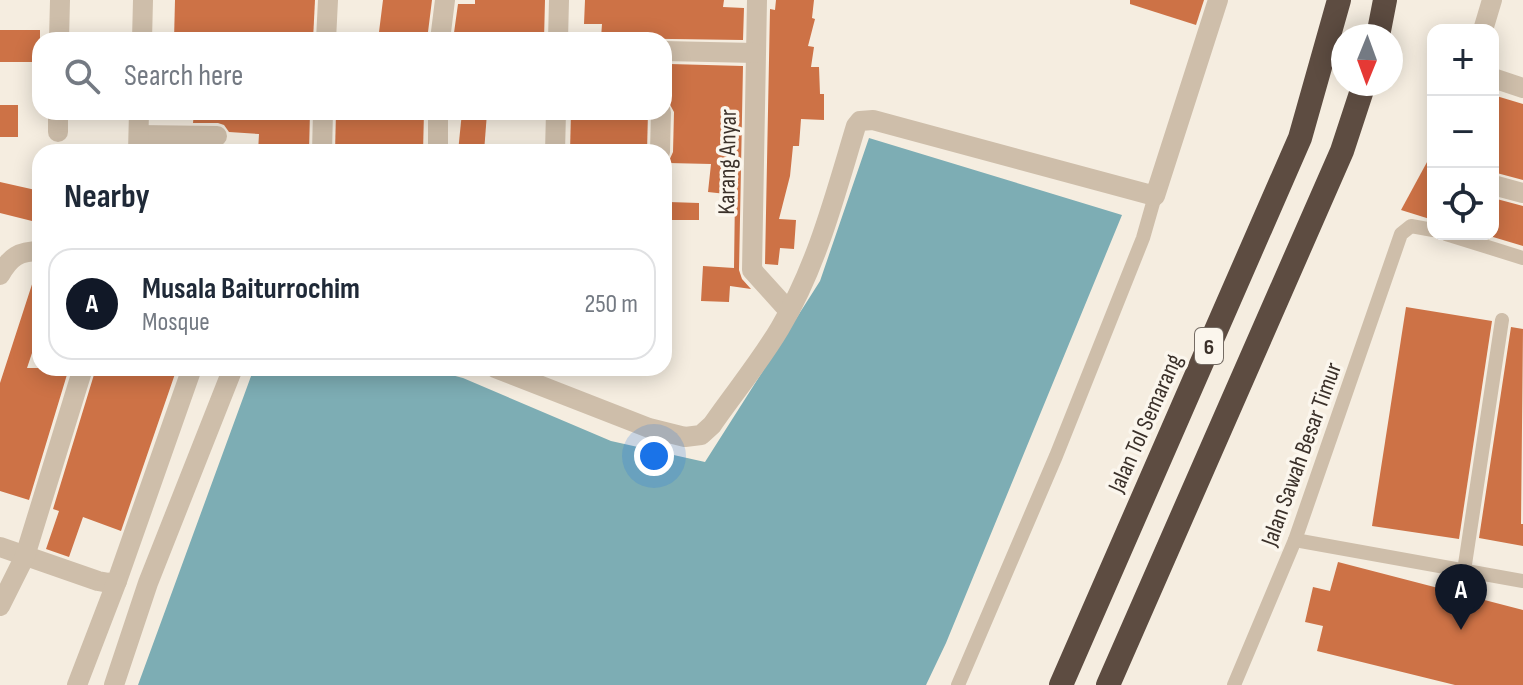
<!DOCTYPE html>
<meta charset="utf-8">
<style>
body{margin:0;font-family:"Sofia Sans Condensed",sans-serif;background:#f6f6f7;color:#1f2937}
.controls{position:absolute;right:24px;top:24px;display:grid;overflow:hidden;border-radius:16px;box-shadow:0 4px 20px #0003}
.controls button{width:72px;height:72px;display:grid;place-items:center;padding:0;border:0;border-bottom:2px solid #e0e1e3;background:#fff;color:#1f2937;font:40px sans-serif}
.compass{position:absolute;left:1331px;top:24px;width:72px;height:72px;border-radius:50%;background:#fff;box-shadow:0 4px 20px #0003;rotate:181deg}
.you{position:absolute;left:654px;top:456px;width:28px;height:28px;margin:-20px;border:6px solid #fff;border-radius:50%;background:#1a73e8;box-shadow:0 0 0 12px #1a73e833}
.badge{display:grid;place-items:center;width:52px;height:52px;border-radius:50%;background:#111827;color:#fff;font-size:26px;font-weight:700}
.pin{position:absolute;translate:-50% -66px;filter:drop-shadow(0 2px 4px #0008)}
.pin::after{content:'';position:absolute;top:42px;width:28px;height:24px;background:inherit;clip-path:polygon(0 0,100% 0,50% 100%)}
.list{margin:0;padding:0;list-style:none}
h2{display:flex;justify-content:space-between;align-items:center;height:104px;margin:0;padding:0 32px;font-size:34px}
h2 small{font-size:26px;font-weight:400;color:#747a83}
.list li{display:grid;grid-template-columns:52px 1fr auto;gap:24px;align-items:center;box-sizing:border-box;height:112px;margin:0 16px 16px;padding:0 16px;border:2px solid #e0e1e3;border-radius:24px}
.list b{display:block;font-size:30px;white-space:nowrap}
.list p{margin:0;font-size:26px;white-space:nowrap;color:#747a83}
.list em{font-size:26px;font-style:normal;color:#747a83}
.icon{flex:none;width:44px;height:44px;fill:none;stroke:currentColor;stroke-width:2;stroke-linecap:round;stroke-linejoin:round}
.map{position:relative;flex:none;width:1523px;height:685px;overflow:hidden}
.search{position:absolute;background:#fff;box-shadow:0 4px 20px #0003;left:32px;top:32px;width:640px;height:88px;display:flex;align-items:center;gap:20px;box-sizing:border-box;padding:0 28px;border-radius:24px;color:#747a83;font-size:30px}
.panel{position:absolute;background:#fff;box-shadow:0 4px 20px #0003;left:32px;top:144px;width:640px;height:232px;border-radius:24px}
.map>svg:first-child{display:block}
</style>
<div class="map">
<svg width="1523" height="685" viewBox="0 0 1523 685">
<rect width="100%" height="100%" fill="#f5ede0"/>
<!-- water -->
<polygon fill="#7dadb4" points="869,138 1122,215 946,643 926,685 138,685 254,368 425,368 463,378 611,441 705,462 820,281"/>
<!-- building -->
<g fill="#cd7246">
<polygon points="175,0 315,0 313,40 174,40"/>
<polygon points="383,0 432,0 427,40 378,40"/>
<polygon points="475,0 545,0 544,40 453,40 458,4 475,4"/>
<polygon points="585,0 724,0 723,7 744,8 743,40 601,38 602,24 584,24"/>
<polygon points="776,0 814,0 812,18 815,19 808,46 814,47 811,67 819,67 820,94 824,94 824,120 801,119 799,146 793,146 790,176 779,219 796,220 794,249 780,248 778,265 765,264 770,9 775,10"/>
<polygon points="1130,0 1204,0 1196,25 1130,4"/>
<rect x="0" y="30" width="40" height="32"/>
<polygon points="670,64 743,66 739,270 742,279 751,289 730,286 729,302 701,301 703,266 734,268 735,195 708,192 711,164 668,163 673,152 674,112 668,101"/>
<polygon points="1493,95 1523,104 1523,180 1493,172"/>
<rect x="0" y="105" width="18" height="32"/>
<polygon points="194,112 310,112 309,152 258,152 259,134 229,132 224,125 218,123 193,123"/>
<polygon points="336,112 424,112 423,152 335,152"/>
<polygon points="462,112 487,113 484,152 458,152"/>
<polygon points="571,112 648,112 647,152 570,152"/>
<polygon points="1433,151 1433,220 1401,210"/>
<polygon points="0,182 40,191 40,223 0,213"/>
<polygon points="1493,198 1523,206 1523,246 1493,237"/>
<polygon points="669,202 699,203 699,220 668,220"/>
<polygon points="36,272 40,272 40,329 27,368 69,368 29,500 0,491 0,383"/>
<polygon points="1406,307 1492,321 1459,539 1372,526"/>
<polygon points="1511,327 1523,329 1521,524 1523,524 1523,546 1479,538"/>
<polygon points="96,368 177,368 121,531 83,517 69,557 46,549 59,511 53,509"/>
<polygon points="1338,562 1523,610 1523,685 1455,685 1317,651 1323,626 1305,622 1313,587 1330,591"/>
</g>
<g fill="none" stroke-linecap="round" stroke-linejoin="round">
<!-- lane -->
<g stroke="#cebeaa" stroke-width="14">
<polyline points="1446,234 1523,258"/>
<polyline points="1295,540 1523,581"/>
<polyline points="1464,571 1502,320"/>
<polyline points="958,685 1056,456 1143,238 1155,196"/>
<polyline points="1234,685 1295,540 1401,234 1411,226 1433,230"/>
</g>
<!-- street -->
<g stroke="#cebeaa" stroke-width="20">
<polyline points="757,0 752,270 789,311"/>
<polyline points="1483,30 1492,0"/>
<polyline points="59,40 60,0"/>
<polyline points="142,40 143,0"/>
<polyline points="326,40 328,0"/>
<polyline points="440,40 445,0"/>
<polyline points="558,40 559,0"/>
<polyline points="664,51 755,53"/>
<polyline points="1493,78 1523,88"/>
<polyline points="438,112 438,152"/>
<polyline points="58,132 58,112"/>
<polyline points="139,135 217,136"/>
<polyline points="138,152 139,112"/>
<polyline points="322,152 323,112"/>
<polyline points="555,152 556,112"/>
<polyline points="660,152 661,112"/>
<polyline points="1493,185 1523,193"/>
<path d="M 0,275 C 10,257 19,251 40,251"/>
<path d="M 495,368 L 649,428 L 685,437 L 701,435 L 712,425 C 734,393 760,362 780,328 C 817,266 835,195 856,126 L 860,121 L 873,120 L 1155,196 L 1218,0"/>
<polyline points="0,547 98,581 109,583 117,581 192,368"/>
<polyline points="0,606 25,556 83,368"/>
<polyline points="77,685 117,581"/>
<polyline points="114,685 148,583 233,368"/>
</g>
<!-- highway -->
<g stroke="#5d4c41" stroke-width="24">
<polyline points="1378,36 1385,0"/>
<polyline points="1061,685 1300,138 1339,0"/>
<polyline points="1108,685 1342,151 1364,84"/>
</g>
</g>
<g text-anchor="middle" stroke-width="7" stroke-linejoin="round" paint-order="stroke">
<!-- shield labels -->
<rect fill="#fbf6ed" stroke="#756c64" stroke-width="2" x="1195" y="328" width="28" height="36" rx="6"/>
<g font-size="22" font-weight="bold" fill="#3b312a">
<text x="1209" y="354">6</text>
</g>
<!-- street labels -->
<g font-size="24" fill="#3b312a" stroke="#fbf6ed">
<text transform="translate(727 162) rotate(-89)" y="8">Karang Anyar</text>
<text transform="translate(1145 423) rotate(-66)" y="8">Jalan Tol Semarang</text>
<text transform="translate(1301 454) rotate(-70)" y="8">Jalan Sawah Besar Timur</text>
</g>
</g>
</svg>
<div class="controls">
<button>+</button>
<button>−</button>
<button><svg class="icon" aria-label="locate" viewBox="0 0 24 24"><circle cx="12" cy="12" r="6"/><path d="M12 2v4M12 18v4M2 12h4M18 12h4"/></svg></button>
</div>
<svg class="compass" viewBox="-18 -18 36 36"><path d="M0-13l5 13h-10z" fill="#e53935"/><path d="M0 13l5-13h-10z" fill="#747a83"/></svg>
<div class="you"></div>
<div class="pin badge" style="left:1461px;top:630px">A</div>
<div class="search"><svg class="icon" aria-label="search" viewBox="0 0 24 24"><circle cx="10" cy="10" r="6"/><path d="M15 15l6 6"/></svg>Search here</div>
<section class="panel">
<h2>Nearby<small></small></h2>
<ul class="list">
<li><span class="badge">A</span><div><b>Musala Baiturrochim</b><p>Mosque</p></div><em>250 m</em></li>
</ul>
</section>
</div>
